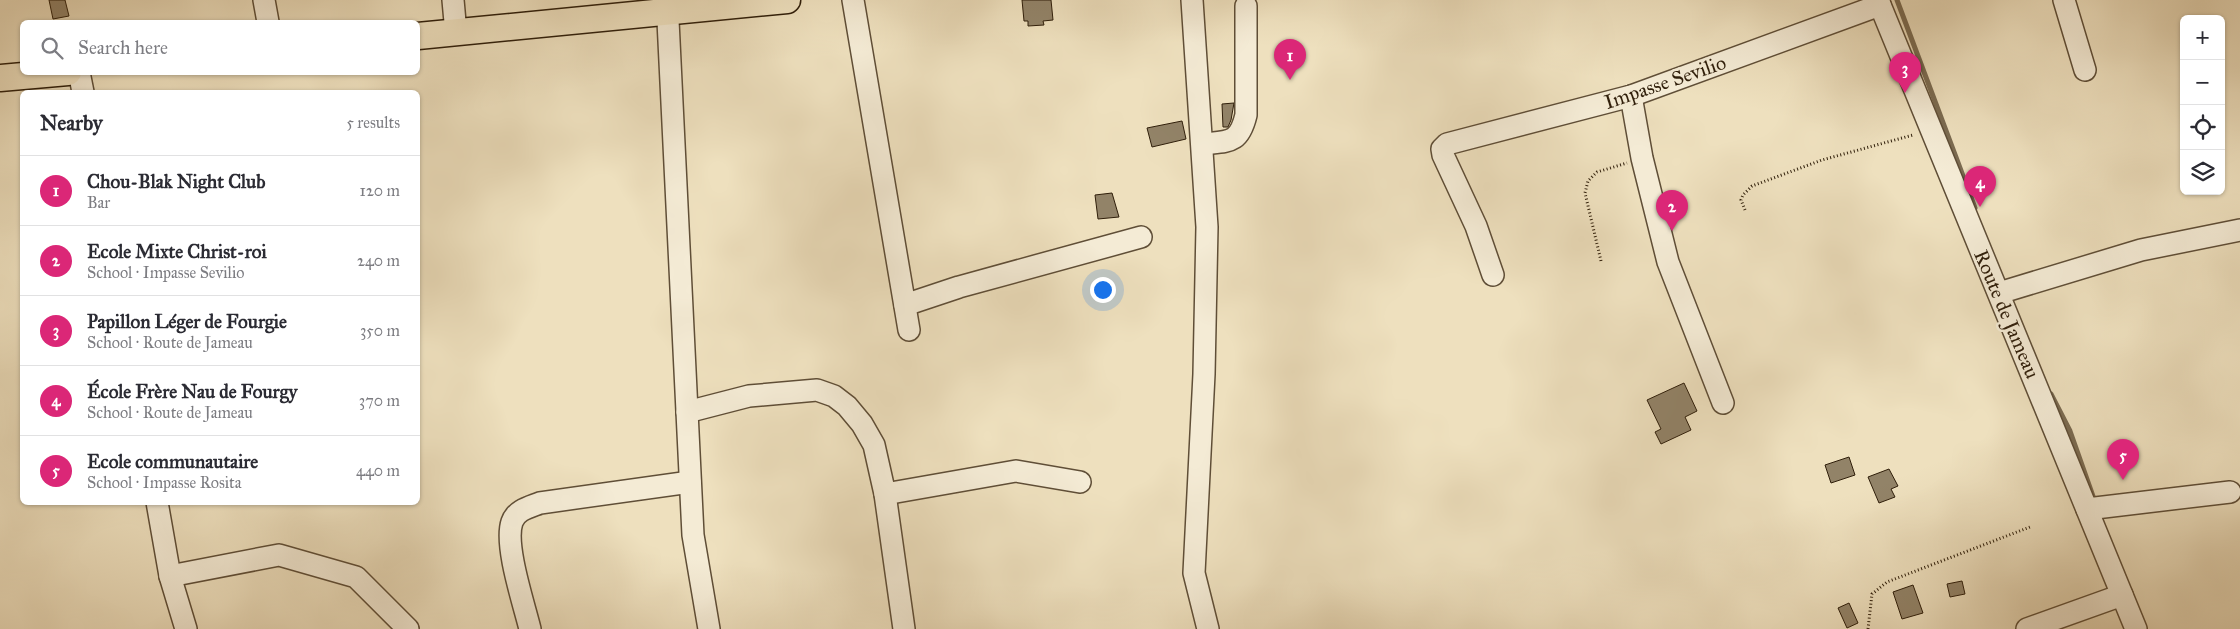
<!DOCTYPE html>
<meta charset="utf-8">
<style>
body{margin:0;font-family:"IM FELL Great Primer",serif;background:#f2f2f3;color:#2b2b33}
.controls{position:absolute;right:15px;top:15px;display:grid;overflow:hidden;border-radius:8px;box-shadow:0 1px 4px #0004}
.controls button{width:45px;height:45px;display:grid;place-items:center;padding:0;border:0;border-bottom:1px solid #e1e1e2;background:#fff;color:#2b2b33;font:25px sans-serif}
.you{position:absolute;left:1102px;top:289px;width:18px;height:18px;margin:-12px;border:4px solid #fff;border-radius:50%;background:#1a73e8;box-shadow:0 0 0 8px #1a73e833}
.badge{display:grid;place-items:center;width:32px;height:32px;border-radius:50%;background:#db2777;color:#fff;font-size:16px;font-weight:700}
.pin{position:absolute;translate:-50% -41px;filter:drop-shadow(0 1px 2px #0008)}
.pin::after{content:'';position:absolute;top:26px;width:18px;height:15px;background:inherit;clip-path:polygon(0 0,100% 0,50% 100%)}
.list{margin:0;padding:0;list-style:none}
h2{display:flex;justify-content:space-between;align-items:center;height:65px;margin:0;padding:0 20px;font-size:21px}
h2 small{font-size:16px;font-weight:400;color:#7c7c81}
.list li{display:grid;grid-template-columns:32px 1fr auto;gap:15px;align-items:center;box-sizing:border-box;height:70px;padding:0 20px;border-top:1px solid #e1e1e2}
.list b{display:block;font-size:19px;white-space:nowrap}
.list p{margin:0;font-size:16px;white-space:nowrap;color:#7c7c81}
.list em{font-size:16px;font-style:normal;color:#7c7c81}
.icon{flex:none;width:28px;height:28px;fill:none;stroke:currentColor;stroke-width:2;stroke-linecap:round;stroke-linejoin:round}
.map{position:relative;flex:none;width:2240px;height:629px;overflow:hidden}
.search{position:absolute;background:#fff;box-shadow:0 1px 4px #0004;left:20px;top:20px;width:400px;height:55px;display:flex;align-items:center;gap:12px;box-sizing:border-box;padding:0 18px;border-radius:8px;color:#7c7c81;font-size:19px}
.panel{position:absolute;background:#fff;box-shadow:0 1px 4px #0004;left:20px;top:90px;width:400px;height:415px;border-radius:8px}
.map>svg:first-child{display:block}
</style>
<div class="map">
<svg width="2240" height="629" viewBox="0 0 2240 629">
<rect width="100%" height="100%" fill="#eee0be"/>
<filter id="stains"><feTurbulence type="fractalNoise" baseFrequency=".004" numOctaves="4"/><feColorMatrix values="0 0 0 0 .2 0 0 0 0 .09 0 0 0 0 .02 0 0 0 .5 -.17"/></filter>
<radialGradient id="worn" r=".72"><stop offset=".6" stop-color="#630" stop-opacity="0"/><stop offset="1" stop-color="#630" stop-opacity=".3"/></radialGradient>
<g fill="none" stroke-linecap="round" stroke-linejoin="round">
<!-- stream -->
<g stroke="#7b6b51" stroke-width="5">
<polyline points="1897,0 1975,208"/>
<polyline points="2051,394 2070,431 2094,499"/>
</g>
</g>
<!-- building -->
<g fill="#928368" stroke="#2f1e0a">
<polygon points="49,0 65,0 69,16 53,19"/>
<polygon points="1022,0 1051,0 1053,20 1043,21 1044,25 1028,26 1028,21 1024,21"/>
<polygon points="1234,103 1231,120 1228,127 1223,127 1222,104"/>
<polygon points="1182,121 1186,139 1152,147 1147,128"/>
<polygon points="1112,193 1119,217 1098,219 1095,195"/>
<polygon points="1684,383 1697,411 1685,417 1691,430 1661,444 1655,432 1661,429 1647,400"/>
<polygon points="1849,457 1855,475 1831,483 1825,465"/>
<polygon points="1889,469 1898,486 1891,489 1895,497 1879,503 1868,477"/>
<polygon points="1962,581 1965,594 1950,597 1947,584"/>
<polygon points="1913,585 1923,613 1902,619 1893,592"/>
<polygon points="1849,603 1858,623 1847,628 1838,608"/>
</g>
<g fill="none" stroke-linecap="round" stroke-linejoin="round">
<!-- minor casing -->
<g stroke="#5f4e37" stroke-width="24">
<g id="minor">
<polyline points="264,0 268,22"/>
<polyline points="453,0 456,33"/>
<polyline points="667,0 693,535 709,629"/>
<polyline points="853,0 909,330"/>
<polyline points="1192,0 1207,227 1204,374 1194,573 1208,629"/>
<polyline points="1878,0 2136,629"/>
<polyline points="2064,0 2085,70"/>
<polyline points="79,72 83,92"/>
<polyline points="1631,96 1642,158 1668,262 1723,403"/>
<path d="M 1203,144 C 1229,141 1239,144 1246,115 L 1246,6"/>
<polyline points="1493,275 1476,226 1443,155 1442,149 1447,144 1631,96 1880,5"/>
<polyline points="1999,293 2141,250 2240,230"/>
<polyline points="905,305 959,287 1141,237"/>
<polyline points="687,412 749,396 817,390 834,396 847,406 862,424 874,445 885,494 904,629"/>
<polyline points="885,494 1016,471 1080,482"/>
<polyline points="157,502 170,576 186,629"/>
<polyline points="2087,509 2230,492"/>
<polyline points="170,576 279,555 356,577 408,629"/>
<path d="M 530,629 C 524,604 504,545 512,522 C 516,510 530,507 540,503 L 690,482"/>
<polyline points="2027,629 2122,595"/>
</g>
</g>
<!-- major casing -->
<g stroke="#2f1e0a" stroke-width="29">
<g id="major">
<polyline points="418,36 787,0"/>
<polyline points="0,78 68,72"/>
</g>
</g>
<!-- path -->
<g stroke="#2f1e0a" stroke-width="3" stroke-dasharray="1 2.5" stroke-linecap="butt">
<polyline points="1745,210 1741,200 1743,195 1752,186 1822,160 1913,135"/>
<polyline points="1601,261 1585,193 1588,181 1597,172 1627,163"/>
<polyline points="1868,629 1872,594 1887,582 2030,527"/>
</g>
<!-- minor -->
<use href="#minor" stroke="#f4ebd5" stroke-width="21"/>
<!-- major -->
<use href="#major" stroke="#eee0be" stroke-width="26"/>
</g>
<g text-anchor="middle" stroke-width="5" stroke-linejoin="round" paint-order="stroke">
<!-- street labels -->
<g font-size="20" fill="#2f1e0a" stroke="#f4ebd5">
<text transform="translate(1665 82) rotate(-19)" y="7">Impasse Sevilio</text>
<text transform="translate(2007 314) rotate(67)" y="7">Route de Jameau</text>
</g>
</g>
<rect width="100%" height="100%" filter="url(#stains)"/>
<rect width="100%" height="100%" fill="url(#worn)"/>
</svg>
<div class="controls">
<button>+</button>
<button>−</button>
<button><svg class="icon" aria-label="locate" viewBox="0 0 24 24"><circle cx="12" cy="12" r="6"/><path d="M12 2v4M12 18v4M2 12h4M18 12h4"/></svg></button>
<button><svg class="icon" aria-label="layers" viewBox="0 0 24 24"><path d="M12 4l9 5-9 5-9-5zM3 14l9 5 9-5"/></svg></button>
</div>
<div class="you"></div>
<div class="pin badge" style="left:1290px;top:80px">1</div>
<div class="pin badge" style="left:1672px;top:231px">2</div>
<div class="pin badge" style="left:1905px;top:93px">3</div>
<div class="pin badge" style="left:1980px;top:207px">4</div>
<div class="pin badge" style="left:2123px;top:480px">5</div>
<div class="search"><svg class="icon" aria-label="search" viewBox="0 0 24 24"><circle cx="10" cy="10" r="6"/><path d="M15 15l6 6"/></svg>Search here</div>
<section class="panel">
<h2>Nearby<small>5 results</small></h2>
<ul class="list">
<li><span class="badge">1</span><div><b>Chou-Blak Night Club</b><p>Bar</p></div><em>120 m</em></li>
<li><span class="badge">2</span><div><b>Ecole Mixte Christ-roi</b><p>School · Impasse Sevilio</p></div><em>240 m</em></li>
<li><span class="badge">3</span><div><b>Papillon Léger de Fourgie</b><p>School · Route de Jameau</p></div><em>350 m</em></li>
<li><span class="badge">4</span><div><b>École Frère Nau de Fourgy</b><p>School · Route de Jameau</p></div><em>370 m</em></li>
<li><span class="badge">5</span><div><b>Ecole communautaire</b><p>School · Impasse Rosita</p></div><em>440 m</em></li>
</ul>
</section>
</div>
